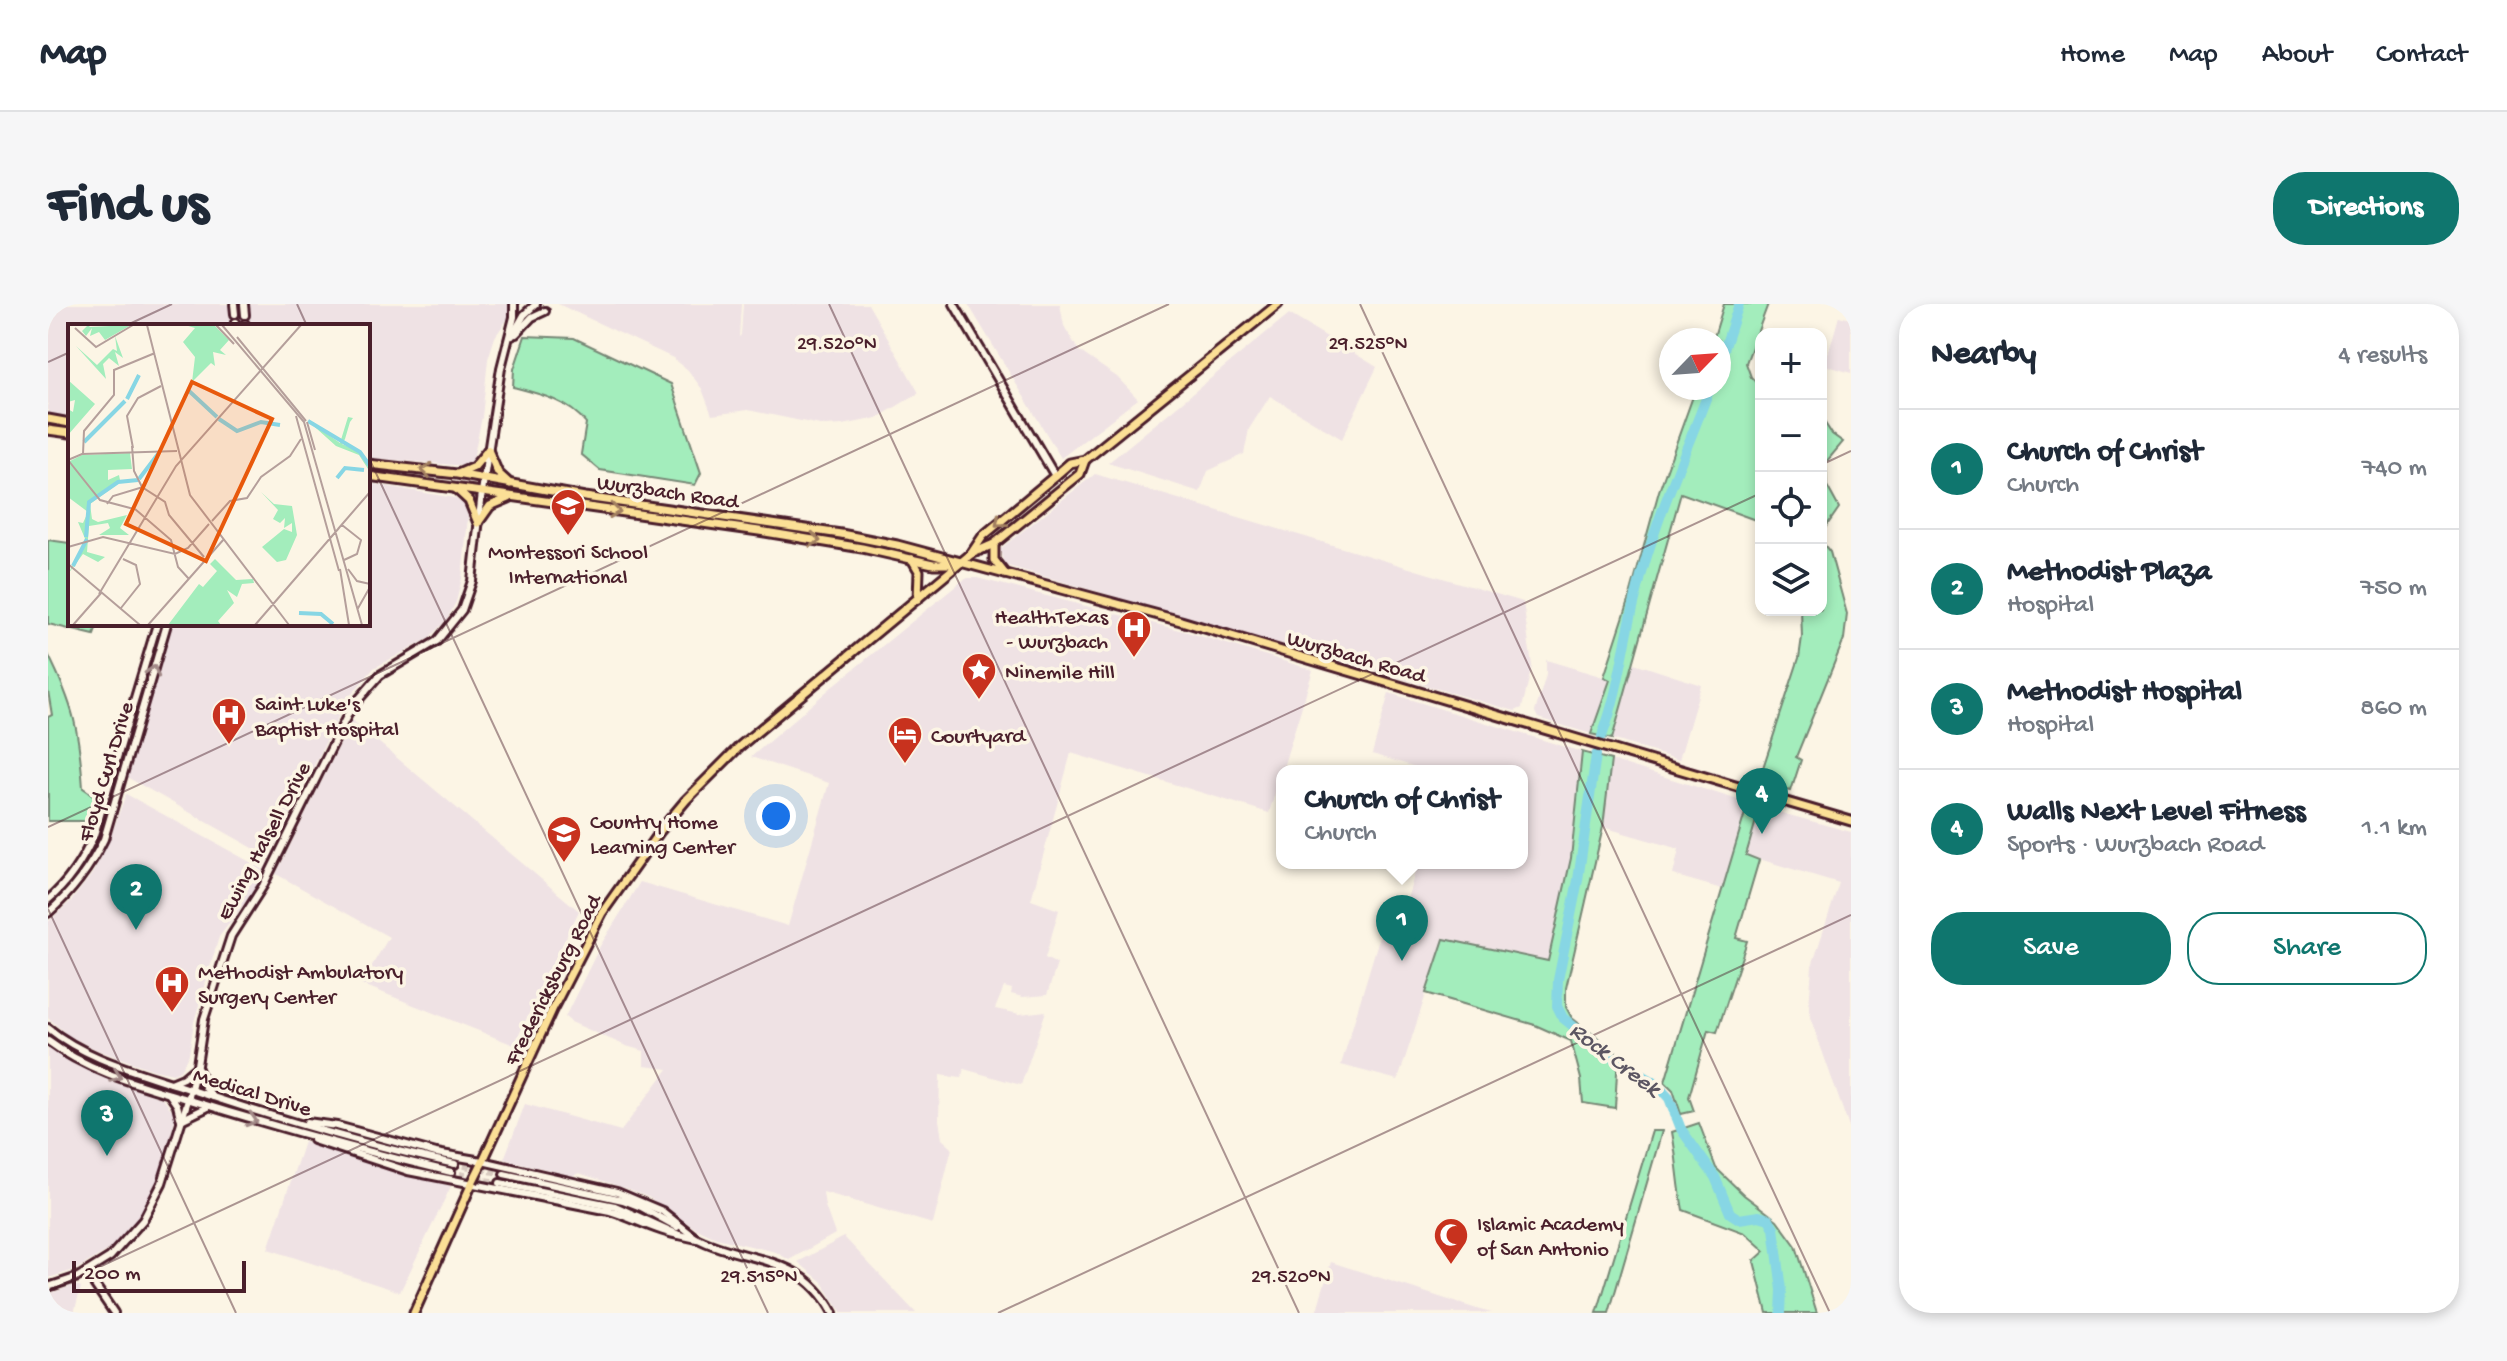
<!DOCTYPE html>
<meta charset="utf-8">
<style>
body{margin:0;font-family:"Gochi Hand",sans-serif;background:#f6f6f7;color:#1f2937}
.controls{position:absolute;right:24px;top:24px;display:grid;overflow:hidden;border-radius:16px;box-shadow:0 4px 12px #0003}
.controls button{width:72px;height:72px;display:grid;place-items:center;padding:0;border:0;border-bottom:2px solid #e0e1e3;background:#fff;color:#1f2937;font:40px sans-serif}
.compass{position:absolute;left:1611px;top:24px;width:72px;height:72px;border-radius:50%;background:#fff;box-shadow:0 4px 12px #0003;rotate:65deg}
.scale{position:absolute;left:24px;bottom:20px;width:174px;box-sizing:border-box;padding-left:8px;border:4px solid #4a1f2b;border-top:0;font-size:22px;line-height:28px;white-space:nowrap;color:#4a1f2b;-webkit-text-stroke:6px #fcf5e5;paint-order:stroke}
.you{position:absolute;left:728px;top:512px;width:28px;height:28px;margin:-20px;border:6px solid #fff;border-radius:50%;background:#1a73e8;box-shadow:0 0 0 12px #1a73e833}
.badge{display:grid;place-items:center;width:52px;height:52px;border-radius:50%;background:#0f766e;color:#fff;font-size:26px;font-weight:700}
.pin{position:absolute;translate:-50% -66px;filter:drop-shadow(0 2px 4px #0008)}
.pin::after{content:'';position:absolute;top:42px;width:28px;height:24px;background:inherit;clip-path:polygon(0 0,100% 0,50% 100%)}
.popup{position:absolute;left:1228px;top:461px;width:252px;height:104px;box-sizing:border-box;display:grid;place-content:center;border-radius:16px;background:#fff;filter:drop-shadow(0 2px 6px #0005);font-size:26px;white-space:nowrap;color:#747a83}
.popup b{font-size:30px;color:#1f2937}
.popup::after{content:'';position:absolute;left:50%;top:100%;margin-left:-16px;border:16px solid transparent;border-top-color:#fff}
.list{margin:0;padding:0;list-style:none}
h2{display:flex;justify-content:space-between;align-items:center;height:104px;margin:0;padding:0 32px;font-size:34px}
h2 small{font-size:26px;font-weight:400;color:#747a83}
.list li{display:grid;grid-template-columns:52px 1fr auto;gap:24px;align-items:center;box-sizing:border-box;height:120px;padding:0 32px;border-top:2px solid #e0e1e3}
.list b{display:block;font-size:30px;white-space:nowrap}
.list p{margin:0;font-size:26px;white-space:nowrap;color:#747a83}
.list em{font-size:26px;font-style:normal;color:#747a83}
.actions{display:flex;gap:16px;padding:24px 32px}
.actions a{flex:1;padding:18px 0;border:2px solid #0f766e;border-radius:32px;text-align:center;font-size:28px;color:#0f766e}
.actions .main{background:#0f766e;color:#fff}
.icon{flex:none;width:44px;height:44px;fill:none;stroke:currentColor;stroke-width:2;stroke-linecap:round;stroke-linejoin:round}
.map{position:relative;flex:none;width:1803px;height:1009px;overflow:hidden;border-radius:32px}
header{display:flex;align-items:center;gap:48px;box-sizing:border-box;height:112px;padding:0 40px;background:#fff;border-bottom:2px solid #e0e1e3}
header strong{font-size:38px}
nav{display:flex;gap:44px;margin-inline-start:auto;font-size:28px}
.intro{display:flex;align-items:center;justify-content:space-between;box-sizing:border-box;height:192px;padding:0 48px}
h1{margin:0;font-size:56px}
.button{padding:20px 36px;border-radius:32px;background:#0f766e;color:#fff;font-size:28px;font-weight:700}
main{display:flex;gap:48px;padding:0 48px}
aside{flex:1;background:#fff;border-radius:32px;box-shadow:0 4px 12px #0003}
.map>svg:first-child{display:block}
</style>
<header>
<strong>Map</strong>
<nav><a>Home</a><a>Map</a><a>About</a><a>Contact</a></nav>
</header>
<div class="intro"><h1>Find us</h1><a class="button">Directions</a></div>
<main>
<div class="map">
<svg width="1803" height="1009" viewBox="0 0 1803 1009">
<rect width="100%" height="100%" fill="#fcf5e5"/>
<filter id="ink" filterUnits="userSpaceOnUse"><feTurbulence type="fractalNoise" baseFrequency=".0125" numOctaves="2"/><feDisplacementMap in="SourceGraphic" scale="16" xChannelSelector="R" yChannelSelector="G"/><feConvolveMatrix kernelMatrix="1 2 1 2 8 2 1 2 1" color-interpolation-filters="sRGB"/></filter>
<g filter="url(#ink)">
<!-- built -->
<g fill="#efe2e4">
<polygon points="0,0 461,0 461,7 460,14 447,33 440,55 434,113 425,155 418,162 320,154 320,22 22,22 22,114 0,111"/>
<polygon points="510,0 693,0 691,33 693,31 695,0 820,0 871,89 829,114 795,121 777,122 700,106 664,111 654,85 640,66 625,54"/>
<polygon points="920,0 1012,0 1016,22 1031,47 1069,73 1090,95 1013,154"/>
<polygon points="1241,10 1329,63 1294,135 1222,92 1201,125 1196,150 1160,167 1152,188 1060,159"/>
<polygon points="1791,12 1803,15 1803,69 1777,61"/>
<polygon points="1047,170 1475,298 1484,362 1474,404 1467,407 956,261 952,245"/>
<polygon points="320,179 406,194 416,200 420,213 414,274 408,298 399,315 380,335 326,364 298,397 221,553 77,472 125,320 320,320"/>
<polygon points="920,274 929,274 1139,328 1265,366 1221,509 1023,449 983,596 1011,606 997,654 1009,660 999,691 975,693 963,690 964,685 956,683 947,705 972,710 998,707 973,781 916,765 913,774 892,771 891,816 894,835 904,844 885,920 775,888 777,902 787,930 741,956 728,948 668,934 645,923 600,893 579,885 531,869 525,872 456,855 477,800 573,827 620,765 596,762 596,747 578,742 523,718 517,713 552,642 592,578 740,622 781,479 703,453 785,382 914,277"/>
<polygon points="1498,356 1562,375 1543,430 1490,414 1487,408 1498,371"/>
<polygon points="1586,359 1653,381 1631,456 1564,435"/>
<polygon points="1341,389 1534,448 1523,554 1500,657 1396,635 1350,776 1293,761 1341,601 1356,605 1370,559 1474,559 1474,467 1381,467 1324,450"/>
<polygon points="304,416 531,607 466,741 313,680 341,633 228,570"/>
<polygon points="1563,456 1700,499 1674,585 1625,571 1631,545 1555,523"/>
<polygon points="78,490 215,565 208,584 171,633 146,718 141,750 132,767 125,770 106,766 49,746 21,732 0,714 0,618 24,596 44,570 60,540"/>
<polygon points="1712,503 1803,528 1803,829 1764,718 1761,703 1764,662 1791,579 1698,551"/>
<polygon points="0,741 10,750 68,779 114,794 128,811 109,884 88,918 67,942 27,966 0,974"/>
<polygon points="256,838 403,882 352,988 220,945"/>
<polygon points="796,933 868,1009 794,1009 774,978 750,958"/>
<polygon points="1283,958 1432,1006 1444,1009 1268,1009"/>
<polygon points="27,981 33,983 26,1009 0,1009 0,990"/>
</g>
<!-- green -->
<g fill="#a3edbc" stroke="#768674" stroke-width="2">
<polygon points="1676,0 1720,0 1698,59 1703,73 1713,84 1713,218 1633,189 1564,435 1543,430 1562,376 1556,373 1581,296 1611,187 1648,84 1671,84 1671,36 1665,36"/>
<path d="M 477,32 L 526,34 L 623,80 L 653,169 L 647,181 L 552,166 L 533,150 L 538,119 C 521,97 492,90 465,83 L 466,65 Z"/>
<polygon points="1773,113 1784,130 1795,138 1778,158 1779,182 1791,204 1773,230"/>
<polygon points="0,236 22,239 22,320 50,320 46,331 0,320"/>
<polygon points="1773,237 1782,248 1799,310 1796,335 1748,453 1753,456 1743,487 1710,479 1751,354 1754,333 1753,306 1773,306"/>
<path d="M 0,350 C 26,402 31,426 35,484 L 51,495 L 45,517 L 0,517 L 0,413 L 4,411 L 0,387 Z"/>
<polygon points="1534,448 1563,456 1555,523 1518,684 1518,703 1524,714 1570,750 1567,804 1535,799 1533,775 1523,737 1487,721 1378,689 1396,635 1500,657 1523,554"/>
<polygon points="1700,499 1712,503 1698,551 1711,556 1688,634 1699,637 1669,728 1660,726 1641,793 1646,807 1633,810 1625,786 1617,778"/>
<path d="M 1651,819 L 1668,864 L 1696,891 L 1729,916 L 1748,942 L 1769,1009 L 1719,1009 L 1706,957 L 1717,947 L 1697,929 L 1635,906 C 1630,880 1629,854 1624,828 Z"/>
<polygon points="1604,827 1614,827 1561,1009 1549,1009"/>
</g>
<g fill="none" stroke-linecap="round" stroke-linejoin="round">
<!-- river -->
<g stroke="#87d6e4" stroke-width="10">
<polyline points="1671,61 1691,0"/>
<path d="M 1554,432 C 1572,385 1576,336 1589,288 C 1606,218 1637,151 1662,84"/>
<polyline points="1548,451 1530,576 1510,676 1509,702 1515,714 1564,753 1606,778 1621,794 1633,825 1667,873 1682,909 1691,915 1711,912 1721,915 1726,924 1734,986 1733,1009"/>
</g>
<!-- tertiary-tunnel -->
<g stroke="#d8cac0" stroke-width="6" stroke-dasharray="6 3" stroke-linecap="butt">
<polyline points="407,860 456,870"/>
<polyline points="403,868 452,879"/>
</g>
<!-- tertiary casing -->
<g stroke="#4a1f2b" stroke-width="12">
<g id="tertiary">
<polyline points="186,0 187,10"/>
<polyline points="196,0 197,11"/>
<polyline points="906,0 1007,172"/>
<polyline points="187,22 187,18"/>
<polyline points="197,22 197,20"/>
<polyline points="468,30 484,13 497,7"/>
<polyline points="464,32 476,11 488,0"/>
<path d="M 0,596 C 21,578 35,556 46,531 L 109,320"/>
<path d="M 0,609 C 24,588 42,564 56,535 L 119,320"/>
<path d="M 0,724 C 37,754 84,766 129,781 C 220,812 313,840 407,860"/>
<path d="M 0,737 C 41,768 93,781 142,796 C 228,823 315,847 403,868"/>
<polyline points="150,765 157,783 165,793"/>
<polyline points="123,779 135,774 147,764"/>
<polyline points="122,791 129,801 132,813"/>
<polyline points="133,816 158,804"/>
<polyline points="259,818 289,822 388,849 434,857 569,888 614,907 649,935"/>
<path d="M 265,836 L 360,867 L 562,907 C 586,914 607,927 631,931"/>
<polyline points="456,870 575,896 593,903 629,923"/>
<polyline points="452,879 567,902 631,931 649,935"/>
<path d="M 646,933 C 698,960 753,948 785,1009"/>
<polyline points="38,968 66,1009"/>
<polyline points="0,983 30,973 62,953 95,916 114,879 140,796 149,761 156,715 183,632 215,582 303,404 332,371 389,337 414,306 424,277 434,188 453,64 466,13 466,0"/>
</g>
</g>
<!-- primary casing -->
<g stroke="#4a1f2b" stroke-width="13">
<g id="primary">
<polyline points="0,115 22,119"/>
<polyline points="0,126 22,129"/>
<polyline points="440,146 450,169 462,180"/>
<path d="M 320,160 L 409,170 L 537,193 L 793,230 L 849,241 L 1133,317 L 1694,484 C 1705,493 1721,502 1735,497"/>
<polyline points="412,169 426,163 440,146"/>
<polyline points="320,172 711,227 814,244 885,260 906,260"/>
<polyline points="408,185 421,197 430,219"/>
<polyline points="430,219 442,202 461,194"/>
<polyline points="946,240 946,256 957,270"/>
<polyline points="923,250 946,240 1032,170 1037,156"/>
<polyline points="864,255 871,267 870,295"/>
<path d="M 1694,484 C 1709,481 1725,486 1735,497 L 1803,517"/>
<polyline points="433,861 504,706 554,609 612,527 638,496 692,442 923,250 935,232 1007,172 1022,159 1037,156 1230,0"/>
<polyline points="366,1009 425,877"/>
</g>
</g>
<!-- tertiary -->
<use href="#tertiary" stroke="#fcf5e5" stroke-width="6"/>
<!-- primary -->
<use href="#primary" stroke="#fbdf96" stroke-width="7"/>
<!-- primary-bridge casing -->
<g stroke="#4a1f2b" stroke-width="13" stroke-linecap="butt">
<polyline id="primary-bridge" points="425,877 433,861"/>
</g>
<!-- primary-bridge -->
<use href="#primary-bridge" stroke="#fbdf96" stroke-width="7"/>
</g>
<!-- one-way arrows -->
<defs><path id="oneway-chevron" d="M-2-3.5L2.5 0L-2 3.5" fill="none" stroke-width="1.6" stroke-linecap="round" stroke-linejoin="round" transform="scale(2)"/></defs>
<g stroke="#a27f60">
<use href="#oneway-chevron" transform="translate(378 166) rotate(-173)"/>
<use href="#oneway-chevron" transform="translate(567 207) rotate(8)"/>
<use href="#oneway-chevron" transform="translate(952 218) rotate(140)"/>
<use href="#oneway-chevron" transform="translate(767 236) rotate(9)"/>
</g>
<g stroke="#a38a88">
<use href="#oneway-chevron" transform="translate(105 367) rotate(-74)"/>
<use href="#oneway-chevron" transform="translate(68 772) rotate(21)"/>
<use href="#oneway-chevron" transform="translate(204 816) rotate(17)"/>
</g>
</g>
<!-- ticks -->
<path fill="none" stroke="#4a1f2b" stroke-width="2" stroke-opacity="0.45" d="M 249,0 L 259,22M 781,0 L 1251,1009M 1312,0 L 1782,1009M 77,22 L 124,0M 0,58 L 22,48M 320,152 L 720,1009M 1773,161 L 1803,147M 0,523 L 1121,0M 0,605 L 188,1009M 0,987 L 1713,189M 950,1009 L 1803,611"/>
<!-- icons -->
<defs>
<g id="school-pin" transform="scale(1.8)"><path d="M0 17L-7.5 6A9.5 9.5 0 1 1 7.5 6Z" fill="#c8321e" stroke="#fcf5e5"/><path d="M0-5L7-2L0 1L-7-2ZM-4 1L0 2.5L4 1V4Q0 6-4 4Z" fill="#fff"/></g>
<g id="hospital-pin" transform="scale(1.8)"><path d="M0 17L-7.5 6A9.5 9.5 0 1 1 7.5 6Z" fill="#c8321e" stroke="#fcf5e5"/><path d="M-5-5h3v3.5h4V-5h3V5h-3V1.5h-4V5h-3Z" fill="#fff"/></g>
<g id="sight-pin" transform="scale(1.8)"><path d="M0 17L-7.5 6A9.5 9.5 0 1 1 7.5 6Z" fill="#c8321e" stroke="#fcf5e5"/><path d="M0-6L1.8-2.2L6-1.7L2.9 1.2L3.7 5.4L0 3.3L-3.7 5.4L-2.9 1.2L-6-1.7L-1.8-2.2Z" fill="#fff"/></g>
<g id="hotel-pin" transform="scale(1.8)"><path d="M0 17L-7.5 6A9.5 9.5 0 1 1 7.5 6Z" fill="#c8321e" stroke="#fcf5e5"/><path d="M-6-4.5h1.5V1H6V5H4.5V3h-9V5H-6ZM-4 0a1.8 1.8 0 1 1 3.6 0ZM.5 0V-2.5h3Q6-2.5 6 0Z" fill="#fff"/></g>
<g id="mosque-pin" transform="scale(1.8)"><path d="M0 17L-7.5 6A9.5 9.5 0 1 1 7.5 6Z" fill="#c8321e" stroke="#fcf5e5"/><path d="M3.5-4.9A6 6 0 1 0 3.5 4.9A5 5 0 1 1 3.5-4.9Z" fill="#fff"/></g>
</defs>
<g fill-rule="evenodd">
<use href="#school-pin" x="520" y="202"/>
<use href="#hospital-pin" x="1086" y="324"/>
<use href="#sight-pin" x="931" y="366"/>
<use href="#hospital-pin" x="181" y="411"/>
<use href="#hotel-pin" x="857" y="430"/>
<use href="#school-pin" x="516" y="529"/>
<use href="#hospital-pin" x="124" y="679"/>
<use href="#mosque-pin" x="1403" y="931"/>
</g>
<g text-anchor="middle" stroke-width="7" stroke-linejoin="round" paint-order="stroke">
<!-- street labels -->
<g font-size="22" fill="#4a1f2b" stroke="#fcf5e5">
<text transform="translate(620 186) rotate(8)" y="8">Wurzbach Road</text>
<text transform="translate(1309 351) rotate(16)" y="8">Wurzbach Road</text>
<text transform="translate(56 467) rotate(-73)" y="8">Floyd Curl Drive</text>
<text transform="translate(214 536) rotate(-62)" y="8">Ewing Halsell Drive</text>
<text transform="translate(503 675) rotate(-63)" y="8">Fredericksburg Road</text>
<text transform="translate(205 786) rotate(17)" y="8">Medical Drive</text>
</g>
<!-- poi labels -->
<g font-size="22" fill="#4a1f2b" stroke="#fcf5e5" text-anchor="start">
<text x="520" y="254" text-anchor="middle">Montessori School<tspan x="520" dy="25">International</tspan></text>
<text x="1060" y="319" text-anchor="end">HealthTexas<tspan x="1060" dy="25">- Wurzbach</tspan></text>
<text x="957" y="374">Ninemile Hill</text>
<text x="207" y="406">Saint Luke's<tspan x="207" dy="25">Baptist Hospital</tspan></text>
<text x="883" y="438">Courtyard</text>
<text x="542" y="524">Country Home<tspan x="542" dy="25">Learning Center</tspan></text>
<text x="150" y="674">Methodist Ambulatory<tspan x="150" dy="25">Surgery Center</tspan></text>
<text x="1429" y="926">Islamic Academy<tspan x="1429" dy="25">of San Antonio</tspan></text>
</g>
<!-- water labels -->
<g font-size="24" font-style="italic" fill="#5c5662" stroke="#fcf5e5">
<text transform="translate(1568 754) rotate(37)" y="8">Rock Creek</text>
</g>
</g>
<!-- overview -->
<g transform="translate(20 20)">
<rect width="302" height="302" fill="#fcf5e5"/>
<path d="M 20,1 L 22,3 L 63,1 L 37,16 L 31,8 L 22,12 L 24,4 L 18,12 L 14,7 ZM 117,1 L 146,1 L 161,16 L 152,26 L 158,31 L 145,28 L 147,42 L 143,39 L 124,58 L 127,33 L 115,18 L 127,4 ZM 47,12 L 55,34 L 47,28 L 51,42 L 41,34 L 35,40 L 38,55 L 8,22 L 29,41 L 45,25 L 49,27 ZM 0,56 L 27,80 L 0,111 L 0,85 L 5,88 L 7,76 L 0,78 ZM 280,93 L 285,94 L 282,98 L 277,115 L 274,120 L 294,128 L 302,148 L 291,131 L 268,122 L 239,96 L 272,119 ZM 62,129 L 64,145 L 40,146 L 40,156 L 51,151 L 52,156 L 70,157 L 51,159 L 22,180 L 24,195 L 30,198 L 59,191 L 52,204 L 61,211 L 31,211 L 42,204 L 40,199 L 21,202 L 19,228 L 37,233 L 30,238 L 15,230 L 0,250 L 18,217 L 10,198 L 15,199 L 20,188 L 0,173 L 0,138 L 14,131 ZM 193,168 L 206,180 L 224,182 L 229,211 L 218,236 L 209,238 L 194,223 L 216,205 L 224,208 L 224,199 L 216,204 L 217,194 L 212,199 L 205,195 L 210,186 ZM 147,235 L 168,256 L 185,255 L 186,259 L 174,260 L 169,273 L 159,266 L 166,279 L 150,297 L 153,301 L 100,301 L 131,260 L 135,263 L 149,247 L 142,240 Z" fill="#a3edbc"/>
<path fill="none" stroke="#87d6e4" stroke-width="4" d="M 120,66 L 149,93M 59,75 L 71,51M 151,95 L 169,107 L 193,98 L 212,101M 240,97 L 292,128 L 302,142M 16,118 L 57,77M 269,154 L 277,144 L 296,146M 71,155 L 90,130M 18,213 L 21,178 L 50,158 L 70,156M 5,242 L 19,215M 231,289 L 253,290 L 265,300"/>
<path fill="none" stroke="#b59f9b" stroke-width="2" d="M 79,1 L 122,171 L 221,301M 148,1 L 166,20M 154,1 L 236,98 L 294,301M 7,4 L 28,23 L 65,1M 169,13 L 238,97M 228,92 L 271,247M 239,98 L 247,126M 64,122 L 66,147 L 74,163 L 97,178 L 101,191 L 136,233M 65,124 L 59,92 L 70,74 L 93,62M 15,130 L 16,107 L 46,71 L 46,46 L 87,29M 0,136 L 14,130 L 109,127M 0,136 L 32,176 L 66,185M 39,180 L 45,172 L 75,163M 67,185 L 103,216 L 110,243 L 121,255M 144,197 L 162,177 L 179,174 L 193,153 L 222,132 L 233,115M 274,201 L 293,216 L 289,230 L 276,236M 270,205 L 302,168M 0,223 L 35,213 L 107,230 L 120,224 L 141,200M 0,240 L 72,301M 272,245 L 281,301M 280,245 L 289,257 L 302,260M 31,270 L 108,142 L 233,1M 53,284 L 72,260 L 68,241 L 55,235M 289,286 L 302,263M 5,301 L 34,268M 80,301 L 156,215M 187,301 L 271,204"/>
<path fill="#e8590c" fill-opacity="0.15" stroke="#e8590c" stroke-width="4" d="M 124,58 L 204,95 L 138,237 L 58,200 Z"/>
<rect width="302" height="302" fill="none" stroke="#4a1f2b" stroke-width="4"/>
</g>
<g font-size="20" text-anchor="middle" fill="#4a1f2b" stroke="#fcf5e5" stroke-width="7" stroke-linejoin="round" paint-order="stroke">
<text x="789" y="45">29.520°N</text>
<text x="1320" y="45">29.525°N</text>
<text x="711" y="978">29.515°N</text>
<text x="1243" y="978">29.520°N</text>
</g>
</svg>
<div class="controls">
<button>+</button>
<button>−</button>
<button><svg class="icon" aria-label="locate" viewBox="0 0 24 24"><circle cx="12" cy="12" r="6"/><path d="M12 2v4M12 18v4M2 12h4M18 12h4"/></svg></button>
<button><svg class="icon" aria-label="layers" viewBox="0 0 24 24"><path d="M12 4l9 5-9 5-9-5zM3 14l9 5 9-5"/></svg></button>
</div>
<svg class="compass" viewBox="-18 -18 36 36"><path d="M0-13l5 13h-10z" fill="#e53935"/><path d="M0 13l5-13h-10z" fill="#747a83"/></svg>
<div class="scale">200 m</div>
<div class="you"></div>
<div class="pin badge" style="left:1354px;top:657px">1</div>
<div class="popup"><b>Church of Christ</b>Church</div>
<div class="pin badge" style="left:88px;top:626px">2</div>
<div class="pin badge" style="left:59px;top:852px">3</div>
<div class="pin badge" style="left:1714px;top:530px">4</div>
</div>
<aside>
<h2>Nearby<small>4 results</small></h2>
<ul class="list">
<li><span class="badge">1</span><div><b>Church of Christ</b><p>Church</p></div><em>740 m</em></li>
<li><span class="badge">2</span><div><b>Methodist Plaza</b><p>Hospital</p></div><em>750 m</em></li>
<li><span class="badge">3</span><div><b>Methodist Hospital</b><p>Hospital</p></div><em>860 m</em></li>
<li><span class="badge">4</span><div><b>Walls Next Level Fitness</b><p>Sports · Wurzbach Road</p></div><em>1.1 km</em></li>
</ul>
<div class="actions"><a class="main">Save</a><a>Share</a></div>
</aside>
</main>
